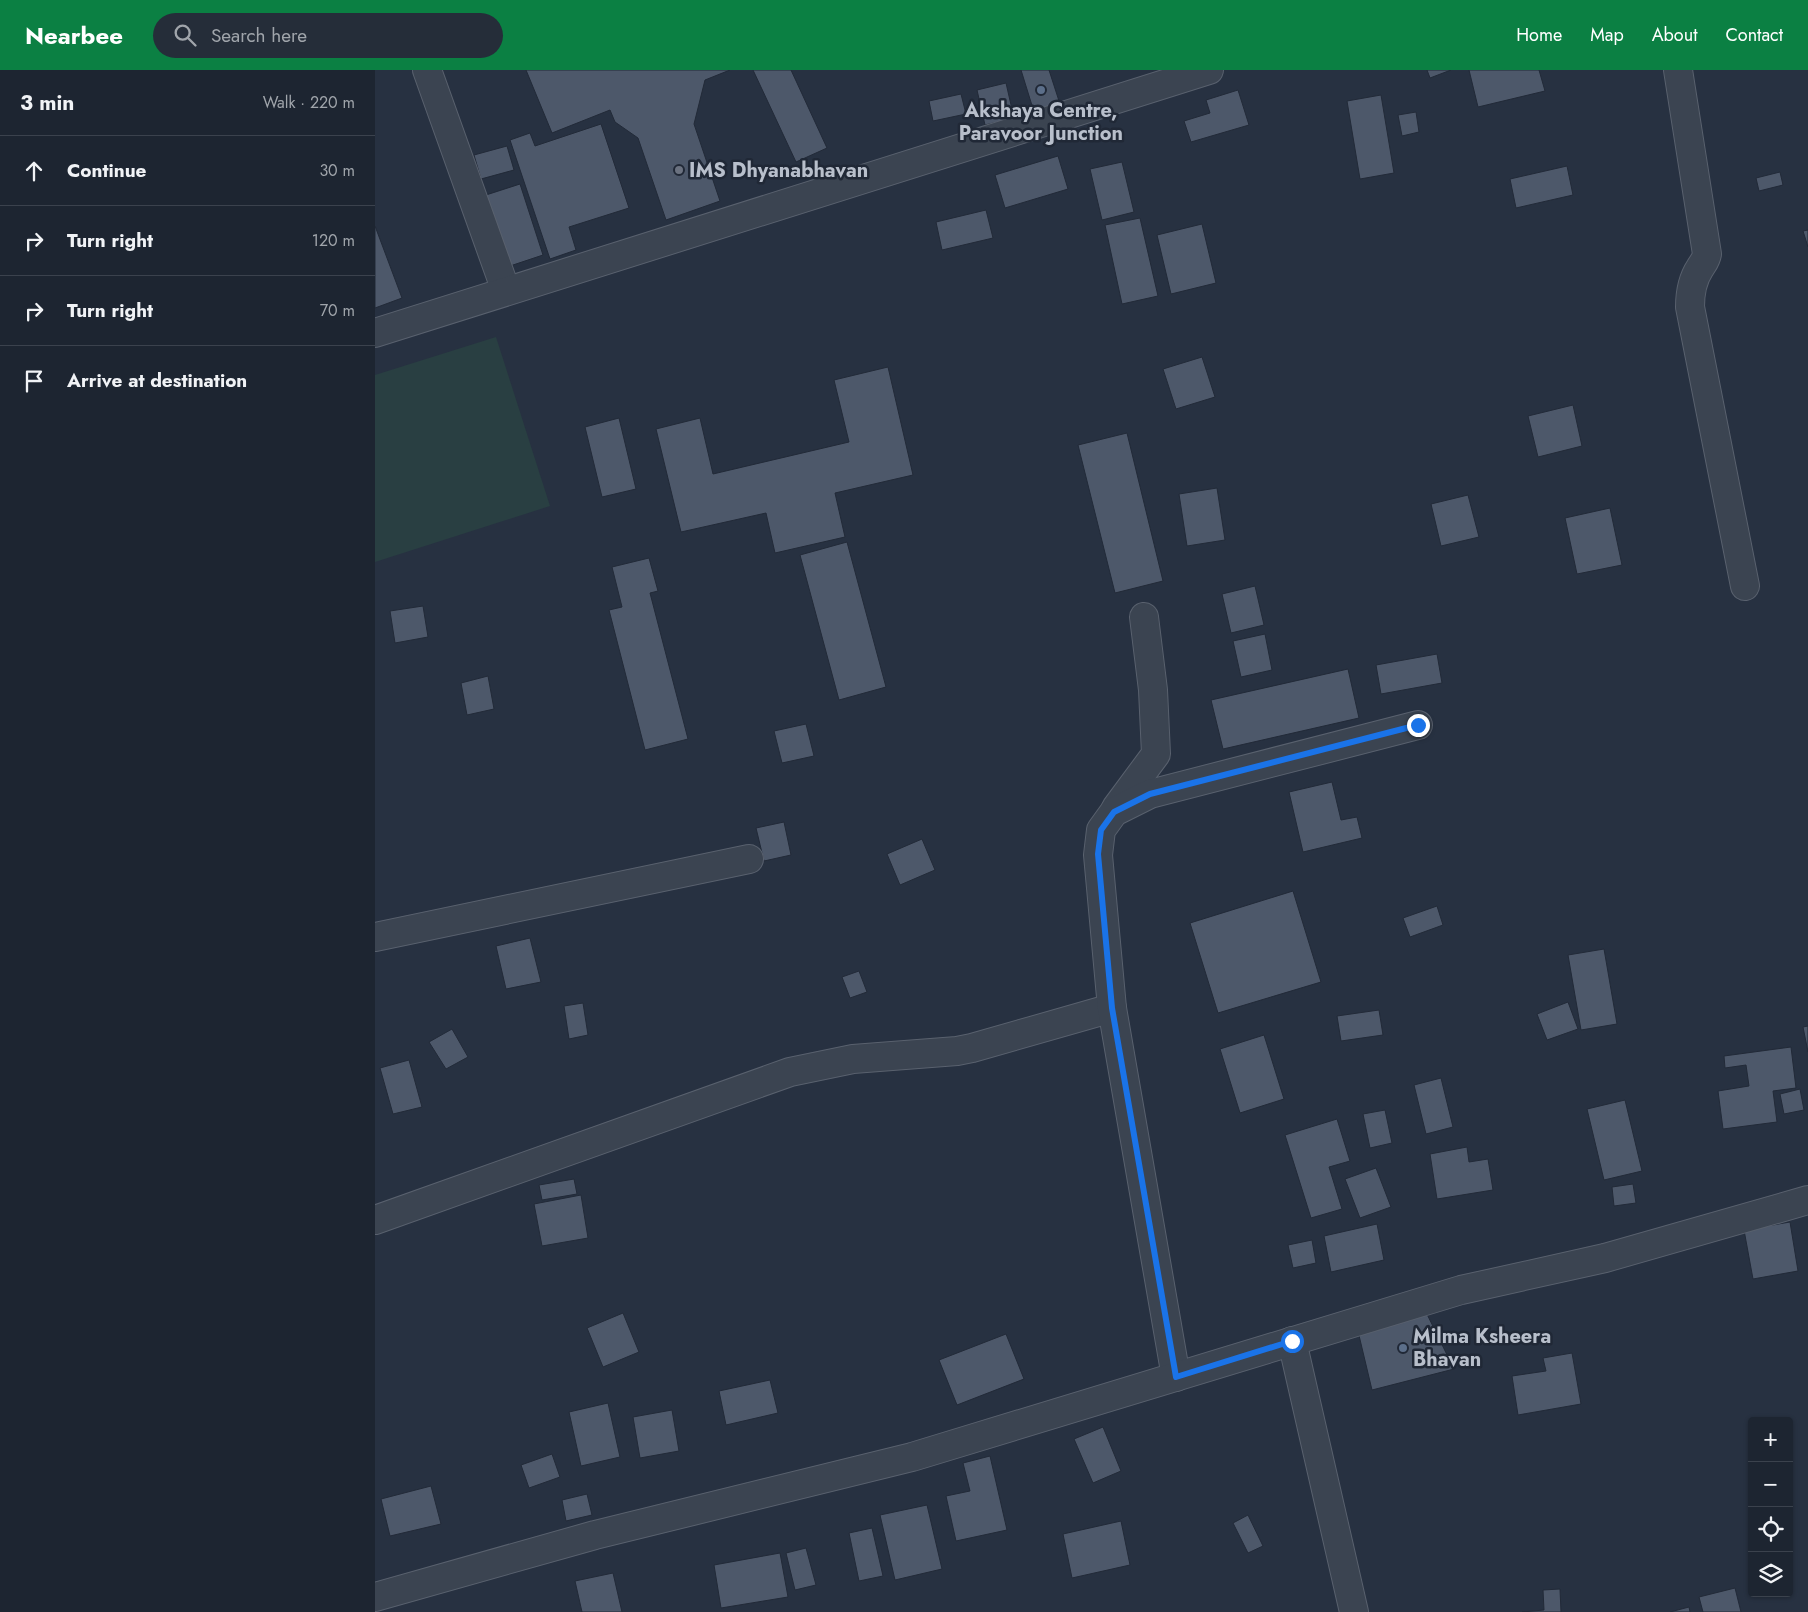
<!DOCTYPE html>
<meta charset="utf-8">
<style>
body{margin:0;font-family:Jost,sans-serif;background:#252d39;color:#f1f3f6}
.controls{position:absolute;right:15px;bottom:15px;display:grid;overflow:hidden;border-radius:5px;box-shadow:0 1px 4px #0004}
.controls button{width:45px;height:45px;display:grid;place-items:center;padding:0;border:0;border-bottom:1px solid #3b424d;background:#1d2531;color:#f1f3f6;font:25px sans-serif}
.stop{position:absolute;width:15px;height:15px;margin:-11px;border:4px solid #1a73e8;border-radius:50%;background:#fff}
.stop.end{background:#1a73e8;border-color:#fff;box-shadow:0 1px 5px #0008}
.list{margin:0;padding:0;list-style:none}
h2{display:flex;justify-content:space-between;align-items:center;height:65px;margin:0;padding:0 20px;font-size:21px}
h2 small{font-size:16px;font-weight:400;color:#a0a5ab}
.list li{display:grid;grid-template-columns:32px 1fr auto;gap:15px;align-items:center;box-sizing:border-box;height:70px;padding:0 20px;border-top:1px solid #3b424d}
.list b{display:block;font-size:19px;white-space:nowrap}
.list em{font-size:16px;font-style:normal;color:#a0a5ab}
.icon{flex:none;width:28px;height:28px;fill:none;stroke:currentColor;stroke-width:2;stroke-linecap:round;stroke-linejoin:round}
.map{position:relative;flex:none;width:1433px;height:1542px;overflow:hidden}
header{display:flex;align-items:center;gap:30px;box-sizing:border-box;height:70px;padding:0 25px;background:#0b8043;color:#fff}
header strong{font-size:24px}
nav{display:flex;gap:28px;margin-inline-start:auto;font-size:18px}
.search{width:350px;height:45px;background:#252d39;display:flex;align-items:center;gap:12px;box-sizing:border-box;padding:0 18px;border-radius:28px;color:#a0a5ab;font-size:19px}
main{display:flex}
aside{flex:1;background:#1d2531}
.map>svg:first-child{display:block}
</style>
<header>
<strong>Nearbee</strong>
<div class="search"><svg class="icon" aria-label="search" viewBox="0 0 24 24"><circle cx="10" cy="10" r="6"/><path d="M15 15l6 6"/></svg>Search here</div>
<nav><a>Home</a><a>Map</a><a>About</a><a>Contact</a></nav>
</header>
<main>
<aside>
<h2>3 min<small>Walk · 220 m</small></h2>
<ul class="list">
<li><svg class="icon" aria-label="ahead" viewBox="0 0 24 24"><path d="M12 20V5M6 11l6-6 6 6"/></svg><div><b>Continue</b></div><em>30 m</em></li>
<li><svg class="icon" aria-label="right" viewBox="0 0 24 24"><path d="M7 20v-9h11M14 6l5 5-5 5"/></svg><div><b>Turn right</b></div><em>120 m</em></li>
<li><svg class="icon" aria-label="right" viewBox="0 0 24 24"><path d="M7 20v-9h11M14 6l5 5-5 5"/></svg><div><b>Turn right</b></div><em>70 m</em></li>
<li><svg class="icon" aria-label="arrive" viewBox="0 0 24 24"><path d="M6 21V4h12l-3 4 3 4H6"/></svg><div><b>Arrive at destination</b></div></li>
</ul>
</aside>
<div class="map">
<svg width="1433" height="1542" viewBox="0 0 1433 1542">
<rect width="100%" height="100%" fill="#273141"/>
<!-- green -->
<polygon fill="#293f42" points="121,267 175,436 0,492 0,305"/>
<!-- building -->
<g fill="#4d586a" stroke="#222a38">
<polygon points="151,0 355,0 330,10 319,54 345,131 291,150 263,68 240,52 235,40 177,63"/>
<polygon points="378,0 416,0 452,78 421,92"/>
<polygon points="646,0 674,0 685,34 659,42"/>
<polygon points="1052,0 1076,0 1055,8"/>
<polygon points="1094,0 1164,0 1170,21 1103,37"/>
<polygon points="631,13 639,48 610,55 602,20"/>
<polygon points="863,20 874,55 816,72 809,51 835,43 831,30"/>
<polygon points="586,24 591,44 558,51 554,31"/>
<polygon points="1006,25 1019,103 985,109 972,31"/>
<polygon points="1041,42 1044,62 1027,66 1023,45"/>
<polygon points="226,54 254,138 194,157 201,180 175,189 135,70 155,63 160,76"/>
<polygon points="132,76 139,100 106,109 99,85"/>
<polygon points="683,86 693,119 630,138 620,105"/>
<polygon points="747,92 759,142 727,150 715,99"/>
<polygon points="1192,96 1198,125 1141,138 1135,109"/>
<polygon points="1405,102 1408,115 1384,121 1381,108"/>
<polygon points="145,114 168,185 135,196 111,125"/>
<polygon points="611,140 618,168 567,180 561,152"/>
<polygon points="765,148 783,226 747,234 730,155"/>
<polygon points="827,154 841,213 796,224 782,165"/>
<polygon points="0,156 27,228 0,238"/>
<polygon points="1433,160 1433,177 1428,161"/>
<polygon points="827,287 840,327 801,339 788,299"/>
<polygon points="513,297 538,405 460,423 470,467 400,483 391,443 306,462 281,359 325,348 338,404 474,372 459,310"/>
<polygon points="1198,335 1207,376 1163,387 1153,346"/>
<polygon points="244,348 261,419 227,427 210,357"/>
<polygon points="752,363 788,511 740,523 703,375"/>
<polygon points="842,418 850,470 812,476 804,424"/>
<polygon points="1093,425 1104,467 1066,476 1056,434"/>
<polygon points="1235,438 1247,495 1202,504 1190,448"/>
<polygon points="472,472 511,617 464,630 425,485"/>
<polygon points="274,488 283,521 275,523 313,669 270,680 234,540 247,537 237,497"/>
<polygon points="880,516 889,555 856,563 847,524"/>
<polygon points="48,536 53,567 20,573 15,541"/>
<polygon points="890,564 897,600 866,607 858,571"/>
<polygon points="1062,584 1067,613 1006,624 1001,595"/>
<polygon points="973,599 984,648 848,679 836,630"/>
<polygon points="113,606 119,639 92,645 86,613"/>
<polygon points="431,654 439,686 407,693 399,661"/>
<polygon points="957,712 966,750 982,747 987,768 928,782 914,722"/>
<polygon points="409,752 416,785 389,791 381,758"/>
<polygon points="547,769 560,800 525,815 512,784"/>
<polygon points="918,821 946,912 843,943 815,853"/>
<polygon points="1062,836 1068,855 1035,867 1028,848"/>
<polygon points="155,868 166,912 131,919 121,876"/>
<polygon points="1229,879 1242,954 1206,960 1193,885"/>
<polygon points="484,901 492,922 475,928 467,907"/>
<polygon points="1193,932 1203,959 1172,970 1162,944"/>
<polygon points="208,933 213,965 194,969 189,936"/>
<polygon points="1004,940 1008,965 966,971 962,946"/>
<polygon points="1433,956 1433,982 1428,957"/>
<polygon points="77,959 93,987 71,999 54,972"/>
<polygon points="889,965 909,1029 865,1043 845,979"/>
<polygon points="1416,977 1421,1018 1398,1021 1402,1052 1348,1059 1343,1021 1374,1016 1371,995 1350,998 1349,986"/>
<polygon points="34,990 47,1037 18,1044 5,998"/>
<polygon points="1066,1008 1078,1057 1051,1064 1039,1015"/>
<polygon points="1425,1019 1429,1040 1409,1044 1405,1024"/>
<polygon points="1250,1030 1267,1101 1229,1110 1212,1039"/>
<polygon points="1010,1040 1017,1073 995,1078 988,1044"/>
<polygon points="962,1049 975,1091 954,1097 967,1139 936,1148 910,1065"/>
<polygon points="1092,1077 1094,1092 1113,1089 1118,1120 1062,1129 1055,1084"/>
<polygon points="1001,1098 1016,1137 985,1148 970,1109"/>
<polygon points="199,1109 202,1124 167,1130 164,1115"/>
<polygon points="1258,1114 1261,1133 1239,1136 1237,1117"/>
<polygon points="206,1125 213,1168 167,1176 159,1134"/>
<polygon points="1415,1152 1423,1201 1378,1209 1369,1160"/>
<polygon points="1002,1154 1009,1190 956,1202 949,1166"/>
<polygon points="937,1170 941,1193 918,1198 913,1175"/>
<polygon points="1047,1234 1079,1299 997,1320 982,1257"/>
<polygon points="248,1243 264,1282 228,1297 212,1258"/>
<polygon points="631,1264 649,1309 582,1335 564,1290"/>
<polygon points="1197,1283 1206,1334 1143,1345 1137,1306 1171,1301 1168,1288"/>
<polygon points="395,1310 403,1343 351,1355 344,1321"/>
<polygon points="233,1333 245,1387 206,1396 194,1342"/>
<polygon points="297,1340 304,1381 265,1388 258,1347"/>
<polygon points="728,1357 746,1401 718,1413 699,1369"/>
<polygon points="177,1384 185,1407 154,1418 146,1395"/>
<polygon points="615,1386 632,1460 581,1471 571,1426 595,1421 588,1393"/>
<polygon points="56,1416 66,1454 15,1466 6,1429"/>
<polygon points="212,1424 217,1445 191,1451 187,1430"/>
<polygon points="552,1435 567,1499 520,1510 505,1445"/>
<polygon points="873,1445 888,1476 873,1483 858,1453"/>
<polygon points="746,1451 755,1495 697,1508 688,1464"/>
<polygon points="497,1458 508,1506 484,1511 474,1463"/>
<polygon points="431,1478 441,1515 420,1520 411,1483"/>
<polygon points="405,1483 413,1527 346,1538 339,1495"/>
<polygon points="238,1503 247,1542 207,1542 200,1511"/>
<polygon points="1360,1518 1366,1542 1328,1542 1324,1527"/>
<polygon points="1185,1519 1186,1542 1147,1542 1169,1540 1168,1520"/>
<polygon points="1314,1537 1315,1542 1295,1542"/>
</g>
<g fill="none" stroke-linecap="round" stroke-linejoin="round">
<!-- minor casing -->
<g stroke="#59616e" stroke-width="30">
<g id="minor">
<polyline points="52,0 131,221"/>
<path d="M 1303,0 L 1332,184 C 1331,190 1328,193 1325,198 C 1317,210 1315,222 1315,237 L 1370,516"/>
<polyline points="0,263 834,0"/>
<polyline points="741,738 781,684 778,620 769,547"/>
<polyline points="0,867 374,789"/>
<polyline points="0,1150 415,1002 478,989 582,981 597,978 737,938"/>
<polyline points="917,1271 979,1542"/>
<polyline points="801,1307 737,938 723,785 726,760 739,742 775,724 1043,655"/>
<polyline points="0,1527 220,1465 537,1387 1086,1220 1230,1188 1433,1130"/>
</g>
</g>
<!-- minor -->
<use href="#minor" stroke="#3b4451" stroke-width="28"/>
</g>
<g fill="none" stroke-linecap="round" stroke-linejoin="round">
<!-- route -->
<polyline stroke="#1a73e8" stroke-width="6" points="917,1271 801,1307 737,938 723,784 726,760 739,742 775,724 1043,655"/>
</g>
<!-- markers -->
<g fill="#5c6f8a" stroke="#202836" stroke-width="2">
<circle cx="666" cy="20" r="5"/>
<circle cx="1028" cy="1278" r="5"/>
</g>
<circle fill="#6b7280" stroke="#202836" stroke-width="2" cx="304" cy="100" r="5"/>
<g text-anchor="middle" stroke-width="5" stroke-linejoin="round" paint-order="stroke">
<!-- poi labels -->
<g font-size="20" font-weight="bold" fill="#b8bfcb" stroke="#202836" text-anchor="start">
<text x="666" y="47" text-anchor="middle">Akshaya Centre,<tspan x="666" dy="23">Paravoor Junction</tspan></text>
<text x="314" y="107">IMS Dhyanabhavan</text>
<text x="1038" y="1273">Milma Ksheera<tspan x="1038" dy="23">Bhavan</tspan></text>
</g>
</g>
</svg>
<div class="controls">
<button>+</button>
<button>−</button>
<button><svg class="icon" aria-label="locate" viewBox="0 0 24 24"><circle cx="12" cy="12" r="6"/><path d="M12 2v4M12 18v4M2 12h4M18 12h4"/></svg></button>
<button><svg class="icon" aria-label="layers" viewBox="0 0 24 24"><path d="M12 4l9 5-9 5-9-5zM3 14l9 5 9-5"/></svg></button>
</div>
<div class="stop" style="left:917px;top:1271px"></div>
<div class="stop end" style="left:1043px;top:655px"></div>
</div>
</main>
